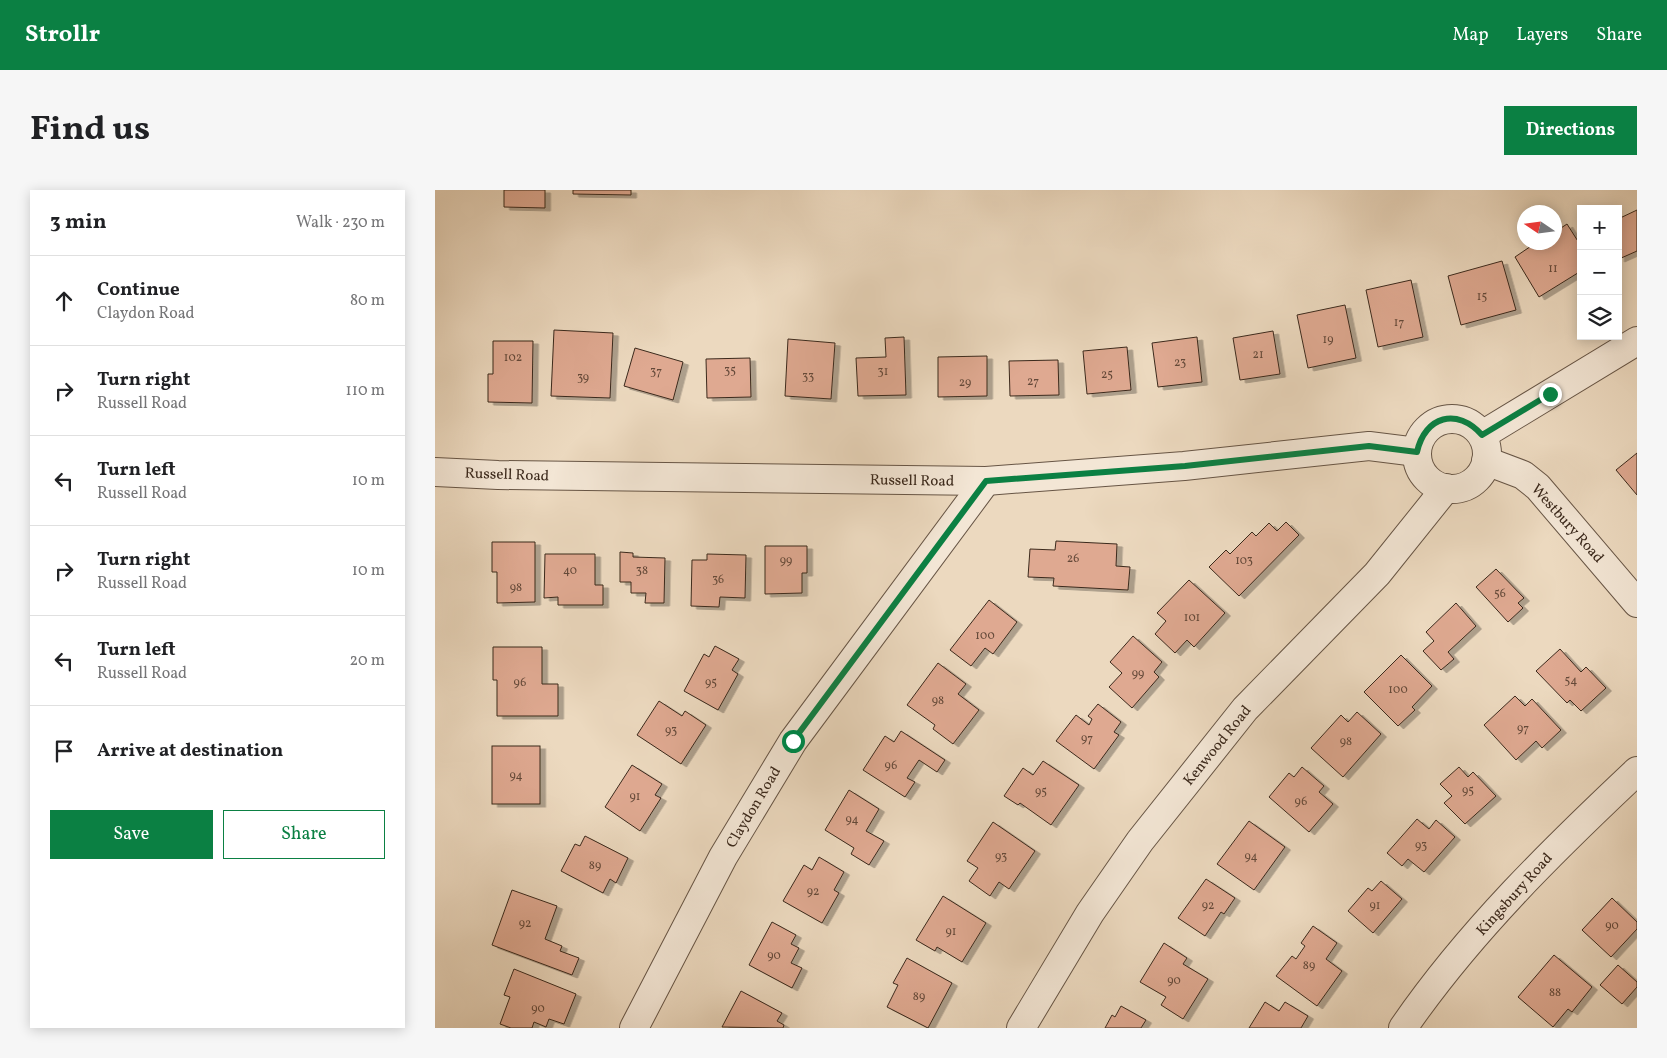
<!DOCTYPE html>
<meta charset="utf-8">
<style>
body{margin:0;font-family:Vollkorn,serif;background:#f6f6f6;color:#202124}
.controls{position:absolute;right:15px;top:15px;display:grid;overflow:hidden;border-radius:0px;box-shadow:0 2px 12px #0003}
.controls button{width:45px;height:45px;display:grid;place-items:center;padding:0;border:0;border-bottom:1px solid #e0e0e0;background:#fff;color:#202124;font:25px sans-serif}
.compass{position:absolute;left:1082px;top:15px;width:45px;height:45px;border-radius:50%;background:#fff;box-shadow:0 2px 12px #0003;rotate:283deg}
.stop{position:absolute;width:15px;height:15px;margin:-11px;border:4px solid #0b8043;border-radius:50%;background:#fff}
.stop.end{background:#0b8043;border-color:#fff;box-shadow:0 1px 5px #0008}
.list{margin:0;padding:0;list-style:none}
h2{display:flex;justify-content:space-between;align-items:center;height:65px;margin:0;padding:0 20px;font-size:21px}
h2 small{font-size:16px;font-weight:400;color:#757577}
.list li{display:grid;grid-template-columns:32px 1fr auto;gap:15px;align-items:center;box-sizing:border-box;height:90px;padding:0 20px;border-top:1px solid #e0e0e0}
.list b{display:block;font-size:19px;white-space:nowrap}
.list p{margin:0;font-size:16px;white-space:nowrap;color:#757577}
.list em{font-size:16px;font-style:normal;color:#757577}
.actions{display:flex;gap:10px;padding:15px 20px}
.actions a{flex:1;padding:11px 0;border:1px solid #0b8043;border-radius:0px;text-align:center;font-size:18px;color:#0b8043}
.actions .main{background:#0b8043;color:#fff}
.icon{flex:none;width:28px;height:28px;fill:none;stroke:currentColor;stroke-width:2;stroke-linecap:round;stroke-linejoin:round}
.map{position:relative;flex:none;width:1202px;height:838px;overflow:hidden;border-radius:0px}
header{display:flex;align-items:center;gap:30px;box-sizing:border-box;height:70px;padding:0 25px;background:#0b8043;color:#fff}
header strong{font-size:24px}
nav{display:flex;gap:28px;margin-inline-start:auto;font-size:18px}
.intro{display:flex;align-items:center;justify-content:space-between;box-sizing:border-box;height:120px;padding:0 30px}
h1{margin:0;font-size:35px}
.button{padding:12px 22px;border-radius:0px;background:#0b8043;color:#fff;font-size:18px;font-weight:700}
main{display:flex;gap:30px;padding:0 30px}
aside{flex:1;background:#fff;border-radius:0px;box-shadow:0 2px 12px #0003}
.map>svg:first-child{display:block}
</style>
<header>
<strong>Strollr</strong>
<nav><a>Map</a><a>Layers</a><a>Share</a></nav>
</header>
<div class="intro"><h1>Find us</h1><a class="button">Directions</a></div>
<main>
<aside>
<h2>3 min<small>Walk · 230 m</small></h2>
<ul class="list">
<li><svg class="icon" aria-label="ahead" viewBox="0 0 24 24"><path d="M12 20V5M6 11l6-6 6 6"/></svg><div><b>Continue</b><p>Claydon Road</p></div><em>80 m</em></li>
<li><svg class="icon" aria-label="right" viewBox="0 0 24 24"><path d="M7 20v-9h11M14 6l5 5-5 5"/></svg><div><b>Turn right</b><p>Russell Road</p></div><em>110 m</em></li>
<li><svg class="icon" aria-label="left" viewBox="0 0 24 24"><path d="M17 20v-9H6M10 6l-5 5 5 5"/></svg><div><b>Turn left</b><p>Russell Road</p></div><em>10 m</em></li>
<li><svg class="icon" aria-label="right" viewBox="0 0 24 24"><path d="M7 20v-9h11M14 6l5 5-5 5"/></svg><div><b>Turn right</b><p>Russell Road</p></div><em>10 m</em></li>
<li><svg class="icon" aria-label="left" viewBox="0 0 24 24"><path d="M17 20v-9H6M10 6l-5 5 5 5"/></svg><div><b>Turn left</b><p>Russell Road</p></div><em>20 m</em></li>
<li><svg class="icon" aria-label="arrive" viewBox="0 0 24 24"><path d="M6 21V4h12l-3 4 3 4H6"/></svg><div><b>Arrive at destination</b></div></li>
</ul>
<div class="actions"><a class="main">Save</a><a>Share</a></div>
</aside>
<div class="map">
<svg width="1202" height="838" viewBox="0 0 1202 838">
<defs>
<filter id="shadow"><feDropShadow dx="5.5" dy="3" stdDeviation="0" flood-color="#0004"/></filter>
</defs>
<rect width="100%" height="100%" fill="#ecd9bf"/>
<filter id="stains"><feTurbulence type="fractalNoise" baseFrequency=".004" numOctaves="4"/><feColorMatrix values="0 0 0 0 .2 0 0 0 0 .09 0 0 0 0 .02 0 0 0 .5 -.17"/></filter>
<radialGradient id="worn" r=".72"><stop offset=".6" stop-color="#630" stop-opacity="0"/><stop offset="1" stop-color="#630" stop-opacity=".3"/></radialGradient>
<!-- building -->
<g fill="#dfa991" stroke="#3b291c" filter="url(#shadow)">
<polygon points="69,0 110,0 110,18 69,17"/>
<polygon points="138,0 196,0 196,5 138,4"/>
<polygon points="1202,20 1202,61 1184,69 1183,29"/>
<polygon points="1132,34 1146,56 1146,81 1104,107 1080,67 1102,52 1120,52 1120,42"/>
<polygon points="1067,71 1081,120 1026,135 1013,86"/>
<polygon points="976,90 988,147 943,157 931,100"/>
<polygon points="910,115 921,168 873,178 862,125"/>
<polygon points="119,140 178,143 175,208 116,206"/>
<polygon points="838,141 845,184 805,190 798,148"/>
<polygon points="469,147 471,205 423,206 421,168 451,167 450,148"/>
<polygon points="762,147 767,192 723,197 717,153"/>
<polygon points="353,149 400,153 396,209 350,206"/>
<polygon points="58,151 98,151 97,213 53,212 53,184 58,184"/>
<polygon points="692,157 696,200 652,204 648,161"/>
<polygon points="200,158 248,172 238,210 189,196"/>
<polygon points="552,166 552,206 503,207 503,167"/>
<polygon points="315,168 316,207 272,208 271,169"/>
<polygon points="623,170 624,205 575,206 574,171"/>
<polygon points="1202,263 1202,305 1181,280"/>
<polygon points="851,332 864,345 804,406 774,377 791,360 795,364 817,342 821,346 834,333 842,341"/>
<polygon points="621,351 682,354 681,376 695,377 693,400 618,396 619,388 593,387 595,359 620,360"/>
<polygon points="57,352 100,352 100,412 62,413 62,382 57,382"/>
<polygon points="330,356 372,356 372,383 367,383 367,403 330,404"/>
<polygon points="185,362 198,363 198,367 230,368 229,413 210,413 211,403 196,403 196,392 185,392"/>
<polygon points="110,364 160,364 160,395 168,395 168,415 123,415 123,407 109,408"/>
<polygon points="272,364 311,365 310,408 285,407 284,417 256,416 257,370 272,370"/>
<polygon points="1061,379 1089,408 1083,413 1088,418 1073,432 1041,397"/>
<polygon points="754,390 790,423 759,457 752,450 740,463 720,444 731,431 722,423"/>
<polygon points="554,410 582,432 558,464 550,458 536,476 515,460"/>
<polygon points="1021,413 1041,436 1013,462 1019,469 1006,480 988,461 999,451 991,442"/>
<polygon points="698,446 727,472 719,482 724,487 697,518 674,497 687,483 675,472"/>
<polygon points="280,456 304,469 297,480 303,484 283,520 249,501 269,464 274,467"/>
<polygon points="58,457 107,457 107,494 123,494 123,526 62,526 62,490 58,490"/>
<polygon points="1125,459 1146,482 1151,477 1171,498 1146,521 1135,510 1132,513 1101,481"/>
<polygon points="966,465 997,496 977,517 980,520 963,536 929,502"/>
<polygon points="503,473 531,494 523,504 544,520 518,554 498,539 500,535 472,515"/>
<polygon points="1080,506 1090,516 1097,509 1126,540 1107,558 1101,551 1081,570 1049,535"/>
<polygon points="224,511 247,526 250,521 271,535 246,574 202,545"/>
<polygon points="663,514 686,532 679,542 684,545 659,579 621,551 641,525 654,535 657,529 653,526"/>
<polygon points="922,522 946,544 908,587 876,558 906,525 913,532"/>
<polygon points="466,541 510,570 502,582 484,570 472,588 480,592 470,607 428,580 450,546 459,552"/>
<rect x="57" y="556" width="48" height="58"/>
<polygon points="608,571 644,595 616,635 585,613 583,615 569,606 588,578 598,585"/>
<polygon points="197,575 227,594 220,605 226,608 205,641 170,617"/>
<polygon points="867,577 889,596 884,602 898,614 874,642 834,607 854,583 859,587"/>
<polygon points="1024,577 1033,587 1038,582 1061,606 1030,634 1009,613 1017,606 1005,594"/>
<polygon points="414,600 444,619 431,641 449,651 434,675 416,664 419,658 390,640"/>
<polygon points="982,629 994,639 1001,630 1020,647 989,682 973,669 967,676 952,663"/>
<polygon points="814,631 850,657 819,700 782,674"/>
<polygon points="558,632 600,661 574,699 564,692 555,706 534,691 543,678 532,671"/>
<polygon points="150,646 193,668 181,693 175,689 168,703 126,681 140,654 145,656"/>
<polygon points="384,667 409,682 399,700 404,703 387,733 348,711 369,675 377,680"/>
<polygon points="771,689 800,708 789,724 786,722 770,746 743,728"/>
<polygon points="946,691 967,709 938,743 913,721 933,698 937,701"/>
<polygon points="77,700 122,716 110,749 127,756 125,761 144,768 137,785 57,755"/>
<polygon points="508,706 551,733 527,772 502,757 500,761 481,750"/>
<polygon points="1177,708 1202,732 1202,739 1176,767 1147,740"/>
<polygon points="337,732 361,745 356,754 364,758 356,773 367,778 357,798 314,775"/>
<polygon points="878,736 902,753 891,769 907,781 882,816 841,786 857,766 861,769 870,756 866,753"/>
<polygon points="729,753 752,768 748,774 773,789 748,829 726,815 731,807 705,792"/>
<polygon points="1119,765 1157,797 1137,822 1133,819 1118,837 1083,807"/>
<polygon points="472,768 517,793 493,838 452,817 463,795 458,793"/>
<polygon points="1183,775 1202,792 1202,797 1187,814 1165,795"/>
<polygon points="79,779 141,804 129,834 114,829 111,837 99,832 97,838 76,838 65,834 75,807 69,805"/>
<polygon points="306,801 347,823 342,831 349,835 348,838 287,837"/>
<polygon points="830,812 844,821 850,812 873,826 866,838 814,838"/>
<polygon points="686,816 711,830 706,838 670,838 677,825 680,827"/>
</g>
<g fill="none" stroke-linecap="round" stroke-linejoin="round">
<!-- minor casing -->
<g stroke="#675545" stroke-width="30">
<g id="minor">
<circle cx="1017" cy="264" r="35"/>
<polyline points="1047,245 1202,151"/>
<polyline points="1051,271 1088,285 1103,297 1202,413"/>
<polyline points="0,282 63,285 551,291 749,276 934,256 982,262"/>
<polyline points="199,838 288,667 358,551 551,291"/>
<polyline points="586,838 655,723 705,651 810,519 942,384 1011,298"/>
<path d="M 968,838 C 1034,742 1118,660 1202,581"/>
</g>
</g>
<!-- minor -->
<use href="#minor" stroke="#f3e6d5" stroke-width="28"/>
</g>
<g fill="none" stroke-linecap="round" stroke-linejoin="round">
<!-- route -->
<path stroke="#0b8043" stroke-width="6" d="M 358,551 L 551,291 L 750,276 L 934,256 L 982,262 C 990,226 1022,217 1047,245 L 1115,204"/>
</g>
<g text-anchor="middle" stroke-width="4.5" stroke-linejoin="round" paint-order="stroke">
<!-- number labels -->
<g font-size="12" fill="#644939">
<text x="1118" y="82">11</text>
<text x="1047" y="110">15</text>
<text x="964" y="136">17</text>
<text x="893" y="153">19</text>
<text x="823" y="168">21</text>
<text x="78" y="171">102</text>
<text x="745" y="176">23</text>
<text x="295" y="184">35</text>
<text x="221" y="185">37</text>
<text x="448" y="185">31</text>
<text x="672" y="188">25</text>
<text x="373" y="190">33</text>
<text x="148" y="191">39</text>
<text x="598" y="195">27</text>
<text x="530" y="196">29</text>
<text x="638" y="372">26</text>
<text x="351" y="374">99</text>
<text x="809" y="374">103</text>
<text x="135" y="384">40</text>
<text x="207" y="384">38</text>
<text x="283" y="393">36</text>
<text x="81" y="401">98</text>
<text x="1065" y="407">56</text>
<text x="757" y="431">101</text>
<text x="550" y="449">100</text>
<text x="703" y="487">99</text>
<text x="1136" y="494">54</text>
<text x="85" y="496">96</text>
<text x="276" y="496">95</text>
<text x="963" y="503">100</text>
<text x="503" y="514">98</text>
<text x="1088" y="542">97</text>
<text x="236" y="544">93</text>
<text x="652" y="552">97</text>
<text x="911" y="555">98</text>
<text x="456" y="579">96</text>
<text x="81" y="589">94</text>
<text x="1033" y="604">95</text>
<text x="606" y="605">95</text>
<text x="200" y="610">91</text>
<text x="866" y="615">96</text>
<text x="417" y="633">94</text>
<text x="986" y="659">93</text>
<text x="566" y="670">93</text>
<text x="816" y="670">94</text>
<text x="160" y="679">89</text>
<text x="378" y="705">92</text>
<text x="773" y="719">92</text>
<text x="940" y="719">91</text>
<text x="90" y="737">92</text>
<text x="1177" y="739">90</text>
<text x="516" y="745">91</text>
<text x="339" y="769">90</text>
<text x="874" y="779">89</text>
<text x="739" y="794">90</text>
<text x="1120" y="806">88</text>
<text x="484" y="810">89</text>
<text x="103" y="822">90</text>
</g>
<!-- street labels -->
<g font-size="15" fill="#3b291c" stroke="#f3e6d5">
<text transform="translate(72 284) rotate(2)" y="5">Russell Road</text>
<text transform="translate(477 290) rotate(1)" y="5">Russell Road</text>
<text transform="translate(1133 333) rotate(48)" y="5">Westbury Road</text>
<text transform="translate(782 555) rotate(-51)" y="5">Kenwood Road</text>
<text transform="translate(318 617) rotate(-59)" y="5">Claydon Road</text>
<text transform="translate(1079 704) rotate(-48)" y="5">Kingsbury Road</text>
</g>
</g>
<rect width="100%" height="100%" filter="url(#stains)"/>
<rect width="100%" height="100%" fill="url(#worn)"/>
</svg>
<div class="controls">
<button>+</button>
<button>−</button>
<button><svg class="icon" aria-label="layers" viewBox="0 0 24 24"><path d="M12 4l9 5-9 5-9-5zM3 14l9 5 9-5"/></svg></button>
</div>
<svg class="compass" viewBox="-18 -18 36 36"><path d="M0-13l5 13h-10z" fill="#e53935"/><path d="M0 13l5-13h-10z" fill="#757577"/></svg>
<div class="stop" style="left:358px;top:551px"></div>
<div class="stop end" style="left:1115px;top:204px"></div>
</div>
</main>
